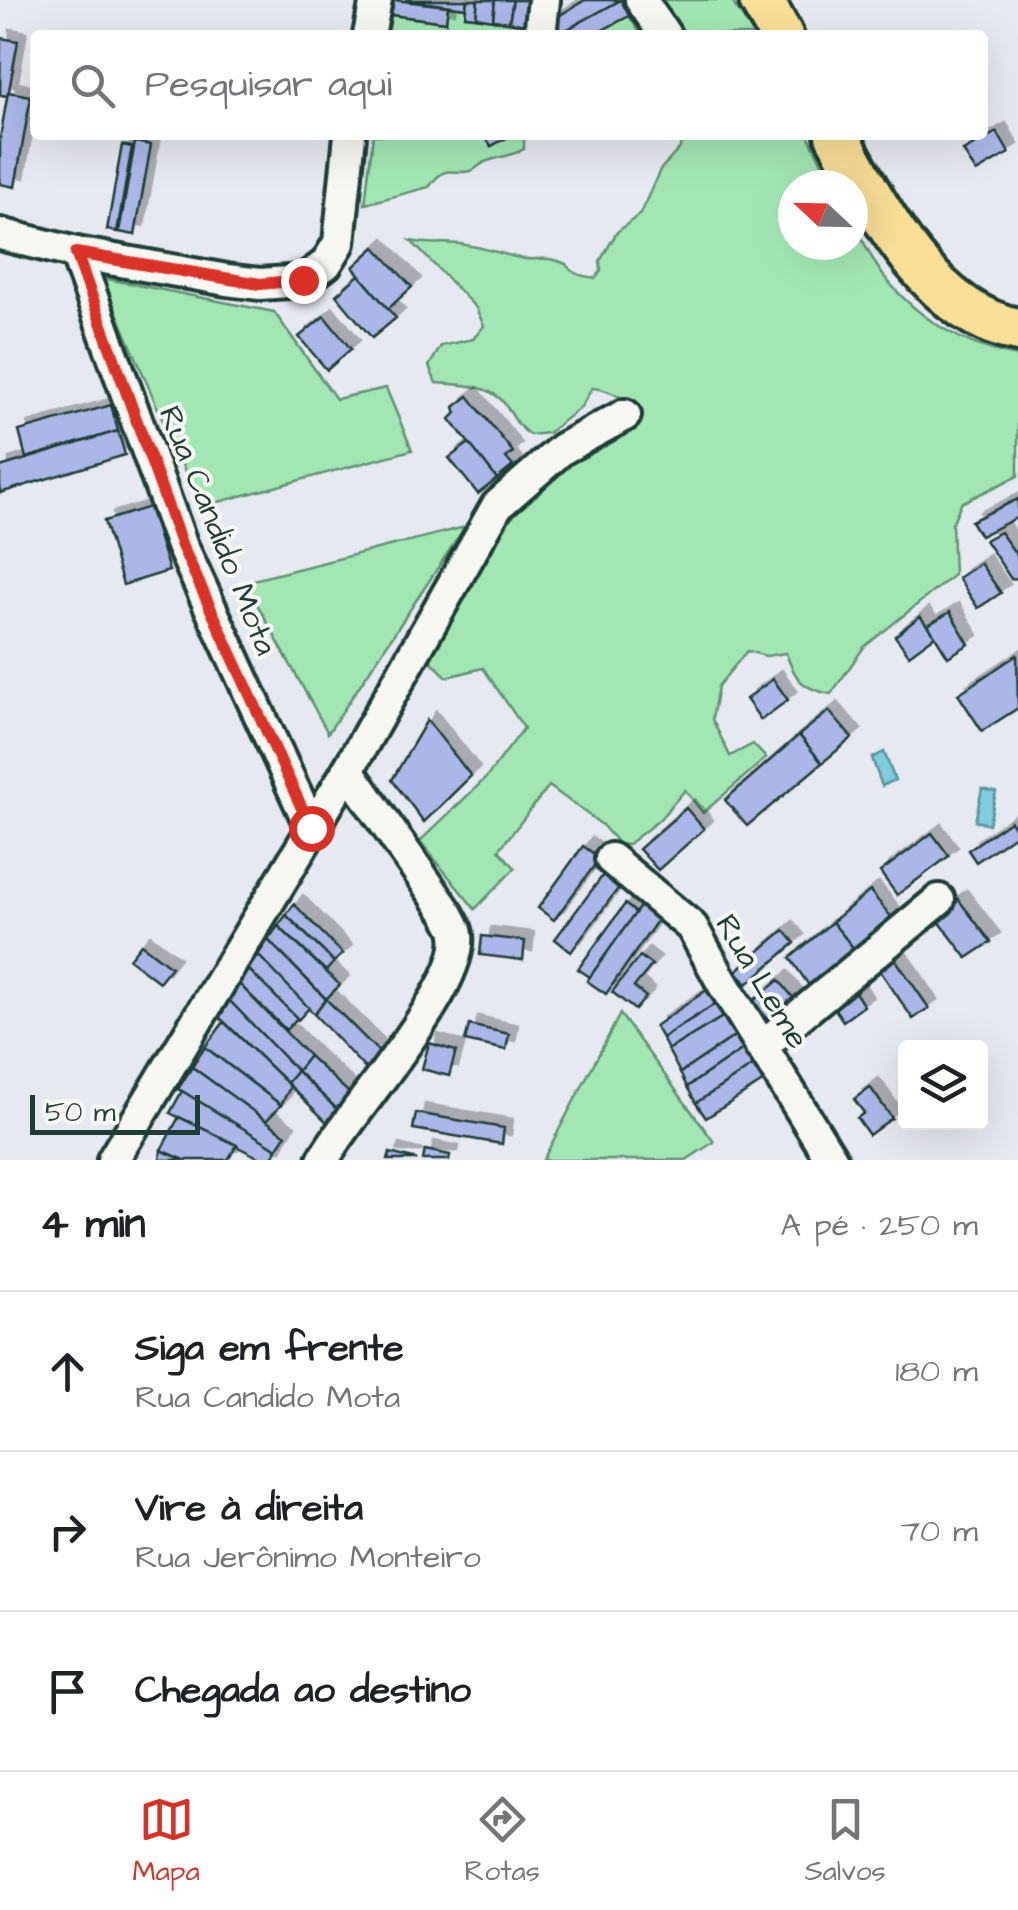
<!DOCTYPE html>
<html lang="pt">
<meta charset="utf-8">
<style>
body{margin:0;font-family:"Architects Daughter",sans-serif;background:#f6f6f6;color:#202124}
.controls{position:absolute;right:30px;bottom:30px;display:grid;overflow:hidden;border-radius:10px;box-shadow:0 10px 40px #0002}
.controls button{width:90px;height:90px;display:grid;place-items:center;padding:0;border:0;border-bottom:2px solid #e0e0e0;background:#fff;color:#202124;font:50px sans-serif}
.compass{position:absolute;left:778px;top:170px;width:90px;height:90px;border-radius:50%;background:#fff;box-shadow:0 10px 40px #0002;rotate:292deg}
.scale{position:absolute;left:30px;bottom:25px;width:170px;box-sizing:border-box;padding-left:10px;border:5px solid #1f3d34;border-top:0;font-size:28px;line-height:35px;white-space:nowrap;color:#1f3d34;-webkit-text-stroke:8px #f6f6f2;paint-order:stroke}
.stop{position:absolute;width:30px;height:30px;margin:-22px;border:8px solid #d93025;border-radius:50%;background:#fff}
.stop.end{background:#d93025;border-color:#fff;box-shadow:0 2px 10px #0008}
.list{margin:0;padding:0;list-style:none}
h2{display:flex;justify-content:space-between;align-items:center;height:130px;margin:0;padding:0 40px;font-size:42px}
h2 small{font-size:32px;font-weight:400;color:#757577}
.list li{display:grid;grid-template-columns:65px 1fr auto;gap:30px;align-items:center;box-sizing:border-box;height:160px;padding:0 40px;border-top:2px solid #e0e0e0}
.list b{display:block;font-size:38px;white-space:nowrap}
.list p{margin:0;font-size:32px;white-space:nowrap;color:#757577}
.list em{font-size:32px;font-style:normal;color:#757577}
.icon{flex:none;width:55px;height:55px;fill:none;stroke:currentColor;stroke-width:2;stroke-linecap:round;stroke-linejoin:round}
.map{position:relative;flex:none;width:1018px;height:1160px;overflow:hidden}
.search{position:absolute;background:#fff;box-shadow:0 10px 40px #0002;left:30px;right:30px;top:30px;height:110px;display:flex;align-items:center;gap:25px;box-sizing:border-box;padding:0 35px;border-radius:10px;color:#757577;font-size:38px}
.sheet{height:610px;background:#fff}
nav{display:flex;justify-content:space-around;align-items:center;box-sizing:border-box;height:140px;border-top:2px solid #e0e0e0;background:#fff;font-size:28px;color:#757577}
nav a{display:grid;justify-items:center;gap:5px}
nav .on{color:#d93025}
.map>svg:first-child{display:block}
</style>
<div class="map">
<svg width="1018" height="1160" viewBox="0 0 1018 1160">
<defs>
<filter id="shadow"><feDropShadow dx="9" dy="-9" stdDeviation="0" flood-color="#0004"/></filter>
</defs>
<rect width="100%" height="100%" fill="#e7e9f0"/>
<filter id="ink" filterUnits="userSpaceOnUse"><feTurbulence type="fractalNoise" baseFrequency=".01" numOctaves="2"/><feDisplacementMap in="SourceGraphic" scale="20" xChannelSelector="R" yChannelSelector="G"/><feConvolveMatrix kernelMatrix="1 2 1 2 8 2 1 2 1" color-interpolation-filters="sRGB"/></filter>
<g filter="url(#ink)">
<!-- green -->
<g fill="#a2e7b3" stroke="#609274" stroke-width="2.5">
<polygon points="656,0 731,0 754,35 680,35"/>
<polygon points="448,6 466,8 466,16 526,25 525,35 457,32 456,35 388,35 391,15 445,22"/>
<polygon points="629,16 641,35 593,35"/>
<path d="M 373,135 L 484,135 L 491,146 L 512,135 L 530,135 L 524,138 L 524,149 C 512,156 498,157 485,162 C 480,164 477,169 471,171 C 450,176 447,162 429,187 L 365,204 Z"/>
<path d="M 681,135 L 808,135 L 833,185 L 793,185 L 793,245 L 853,245 L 853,222 C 862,238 870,256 880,271 C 913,316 963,347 1018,356 L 1018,476 L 961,503 L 952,524 L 954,575 L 864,647 L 831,694 C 803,689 795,680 786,653 L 766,656 L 747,651 L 718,686 L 712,719 L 730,756 L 753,744 L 766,758 L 703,813 L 685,790 L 659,820 L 627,845 L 619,844 L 602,825 L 549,786 L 499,850 L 515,868 L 475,909 L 420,841 L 486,778 L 524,728 L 483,668 L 447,677 L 426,656 L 510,511 L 560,467 L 643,417 L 640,406 C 622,400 611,389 592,388 L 581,407 L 548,433 L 530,435 C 516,425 514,417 505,404 C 489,383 459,385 436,383 L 429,366 L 441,346 L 473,339 L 484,326 L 476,308 L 411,241 C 431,246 447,241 466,245 C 485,248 502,254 520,258 C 536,262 544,254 566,264 C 573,275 583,276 596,278 L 601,271 L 600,261 L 617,232 L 640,214 L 660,170 L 680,148 Z"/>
<polygon points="102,278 274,312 336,399 386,388 412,450 200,507"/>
<polygon points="465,527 328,733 245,582"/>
<polygon points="620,1014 714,1142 686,1160 543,1160"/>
</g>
<!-- water -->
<g fill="#80cdde" stroke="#59939a" stroke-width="2.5">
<polygon points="884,752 895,780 882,786 872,758"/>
<polygon points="982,789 996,792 989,824 975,821"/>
</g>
<!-- building -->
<g fill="#abb7e8" stroke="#1f3d34" stroke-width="2.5" filter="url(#shadow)">
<polygon points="394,0 448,6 446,22 391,15"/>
<polygon points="405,0 467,0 466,8"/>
<polygon points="467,0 478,0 476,17 465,16"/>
<polygon points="478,0 495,0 493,20 476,17"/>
<polygon points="495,0 513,0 509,22 493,20"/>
<polygon points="513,0 530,0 526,25 509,22"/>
<polygon points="585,0 621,0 557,35 547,35 547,23"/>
<polygon points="621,0 629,16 593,35 557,35"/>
<polygon points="1,38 18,41 8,96 0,95"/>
<polygon points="8,92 31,96 15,187 0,184 0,138"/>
<polygon points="997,132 1009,153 976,172 963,151"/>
<polygon points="484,135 512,135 491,146"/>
<polygon points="135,142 151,145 135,235 119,232"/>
<polygon points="122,145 132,147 117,232 107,230"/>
<polygon points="375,247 412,287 388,309 353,267"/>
<polygon points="359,275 396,318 372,338 336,295"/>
<polygon points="324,316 351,349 327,370 299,337"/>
<polygon points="468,396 513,452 506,458 513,466 497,479 450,419 456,413 454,407"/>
<polygon points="111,405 118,431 26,458 19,431"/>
<polygon points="118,431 125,455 0,493 0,467"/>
<polygon points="469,443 497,479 478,494 449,458"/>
<polygon points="1018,499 1018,517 980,536 971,521"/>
<polygon points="149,507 169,571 123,585 104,521"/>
<polygon points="1000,532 1018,557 1018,578 1011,579 985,540"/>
<polygon points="980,563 1001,593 978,608 958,578"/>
<polygon points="950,612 969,644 948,657 928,625"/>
<polygon points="920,616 935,636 909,655 895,636"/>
<polygon points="1017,655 1018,708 982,731 958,694"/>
<polygon points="773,679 788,700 761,720 746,699"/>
<polygon points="829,711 852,738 822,763 799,735"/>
<polygon points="427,720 471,776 424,822 392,780"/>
<polygon points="799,735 822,763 747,826 725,800"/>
<polygon points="686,808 704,829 658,870 639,849"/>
<polygon points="1010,821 1018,833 976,862 968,850"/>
<polygon points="932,833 949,856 897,895 880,872"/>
<polygon points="583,846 600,858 554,920 538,908"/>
<polygon points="607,870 623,882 571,952 555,939"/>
<polygon points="870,891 893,919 855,950 832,922"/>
<polygon points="958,899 991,942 967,958 935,916"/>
<polygon points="294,904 343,954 334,962 286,915"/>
<polygon points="625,904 636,913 590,977 578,969"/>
<polygon points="641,905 659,918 606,994 587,981"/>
<polygon points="286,915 334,962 326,971 278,926"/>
<polygon points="832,922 855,950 810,987 790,958"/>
<polygon points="278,926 340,985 326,999 268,940"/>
<polygon points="784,930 795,943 747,984 736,971"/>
<polygon points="482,936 525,941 523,960 480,955"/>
<polygon points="268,940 326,999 314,1014 258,955"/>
<polygon points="141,944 171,967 159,982 129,959"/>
<polygon points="889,950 929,1008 913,1019 874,962"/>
<polygon points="258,955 309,1008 298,1020 248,969"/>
<polygon points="640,956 652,965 634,987 646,997 635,1010 612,992"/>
<polygon points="248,969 297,1018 286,1030 238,983"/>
<polygon points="779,980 799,1005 773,1027 753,1001"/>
<polygon points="238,983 309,1056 297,1071 228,999"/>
<polygon points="851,986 864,1006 843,1021 829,1000"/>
<polygon points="708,989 717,1003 662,1038 655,1026"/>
<polygon points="228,999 297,1071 287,1083 218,1016"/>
<polygon points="326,999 388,1061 372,1076 314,1014"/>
<polygon points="717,1003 726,1015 668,1050 662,1038"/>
<polygon points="726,1015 738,1034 680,1073 668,1050"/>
<polygon points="224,1022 287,1083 290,1087 281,1105 205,1047"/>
<polygon points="469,1025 509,1034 506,1050 465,1041"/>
<polygon points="738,1034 746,1047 687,1087 680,1073"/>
<polygon points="429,1043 456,1051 449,1076 422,1069"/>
<polygon points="205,1047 281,1105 266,1121 192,1067"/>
<polygon points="746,1047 757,1063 696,1103 687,1087"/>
<polygon points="309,1056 358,1101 345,1117 297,1071"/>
<polygon points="757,1063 767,1079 706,1118 696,1103"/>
<polygon points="192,1067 286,1135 277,1149 178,1089"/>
<polygon points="297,1071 345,1117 336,1131 287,1083"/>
<polygon points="870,1087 892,1118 869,1135 857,1118 864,1113 854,1099"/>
<polygon points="182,1091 277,1149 272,1160 264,1160 170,1113"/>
<polygon points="416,1113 504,1128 502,1144 413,1129"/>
<polygon points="179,1117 237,1145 228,1160 184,1160 161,1150"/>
<polygon points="161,1150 184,1160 160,1160"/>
<polygon points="425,1150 450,1155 449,1160 423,1160"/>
<polygon points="390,1153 417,1160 388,1160"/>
</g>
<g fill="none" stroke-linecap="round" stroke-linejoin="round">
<!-- minor casing -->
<g stroke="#1f3d34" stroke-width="38">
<g id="minor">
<polyline points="641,0 665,35"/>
<polyline points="369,35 376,0"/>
<polyline points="540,35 544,0"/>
<polyline points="0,234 76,253 227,280 260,284 303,281 326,264 339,243 350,135"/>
<polyline points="76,253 182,546 311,827"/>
<polyline points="611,859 692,927 722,982 832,1160"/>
<polyline points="761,1047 939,900"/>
<polyline points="113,1160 348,770 497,506 562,449 625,415"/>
<path d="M 323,1160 C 350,1111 465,985 457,935 C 457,928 451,920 448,914 L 348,770"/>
</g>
</g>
<!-- highway casing -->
<g stroke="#1f3d34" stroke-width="50">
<g id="highway">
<polyline points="761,0 781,35"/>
<path d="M 837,135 C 875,205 930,315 1018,330"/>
</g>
</g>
<!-- minor -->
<use href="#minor" stroke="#f6f6f2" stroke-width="30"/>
<!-- highway -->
<use href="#highway" stroke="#fadf96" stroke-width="42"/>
</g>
</g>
<g fill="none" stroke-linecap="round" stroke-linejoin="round" filter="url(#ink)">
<!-- route -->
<polyline stroke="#d93025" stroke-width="12" points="303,280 260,284 76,253 182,546 311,828"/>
</g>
<g text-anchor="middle" stroke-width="8" stroke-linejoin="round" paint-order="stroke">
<!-- street labels -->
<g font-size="32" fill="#1f3d34" stroke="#f6f6f2">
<text transform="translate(219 530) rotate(68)" y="11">Rua Candido Mota</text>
<text transform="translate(763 981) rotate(59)" y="11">Rua Leme</text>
</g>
</g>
</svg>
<div class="controls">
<button><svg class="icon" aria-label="layers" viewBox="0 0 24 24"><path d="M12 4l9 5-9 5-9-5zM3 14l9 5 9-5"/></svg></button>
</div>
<svg class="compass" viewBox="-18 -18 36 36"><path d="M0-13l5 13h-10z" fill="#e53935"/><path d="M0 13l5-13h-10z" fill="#757577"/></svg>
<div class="scale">50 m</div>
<div class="stop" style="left:311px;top:828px"></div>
<div class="stop end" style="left:303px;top:280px"></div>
<div class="search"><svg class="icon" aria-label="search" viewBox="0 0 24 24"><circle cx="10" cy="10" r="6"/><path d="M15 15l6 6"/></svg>Pesquisar aqui</div>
</div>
<section class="sheet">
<h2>4 min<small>A pé · 250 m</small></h2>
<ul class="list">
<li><svg class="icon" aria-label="ahead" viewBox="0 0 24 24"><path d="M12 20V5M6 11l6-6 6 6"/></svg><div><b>Siga em frente</b><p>Rua Candido Mota</p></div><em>180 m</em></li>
<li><svg class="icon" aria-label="right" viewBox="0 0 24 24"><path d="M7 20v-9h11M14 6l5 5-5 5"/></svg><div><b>Vire à direita</b><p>Rua Jerônimo Monteiro</p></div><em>70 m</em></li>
<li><svg class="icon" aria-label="arrive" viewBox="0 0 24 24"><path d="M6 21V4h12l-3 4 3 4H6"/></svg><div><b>Chegada ao destino</b></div></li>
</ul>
</section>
<nav>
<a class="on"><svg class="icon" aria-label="map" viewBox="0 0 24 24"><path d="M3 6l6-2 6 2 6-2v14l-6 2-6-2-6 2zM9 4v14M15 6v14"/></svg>Mapa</a>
<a><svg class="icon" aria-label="directions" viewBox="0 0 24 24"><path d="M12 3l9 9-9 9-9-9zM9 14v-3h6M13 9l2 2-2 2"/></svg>Rotas</a>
<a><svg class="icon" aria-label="saved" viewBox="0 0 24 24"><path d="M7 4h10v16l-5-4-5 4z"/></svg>Salvos</a>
</nav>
